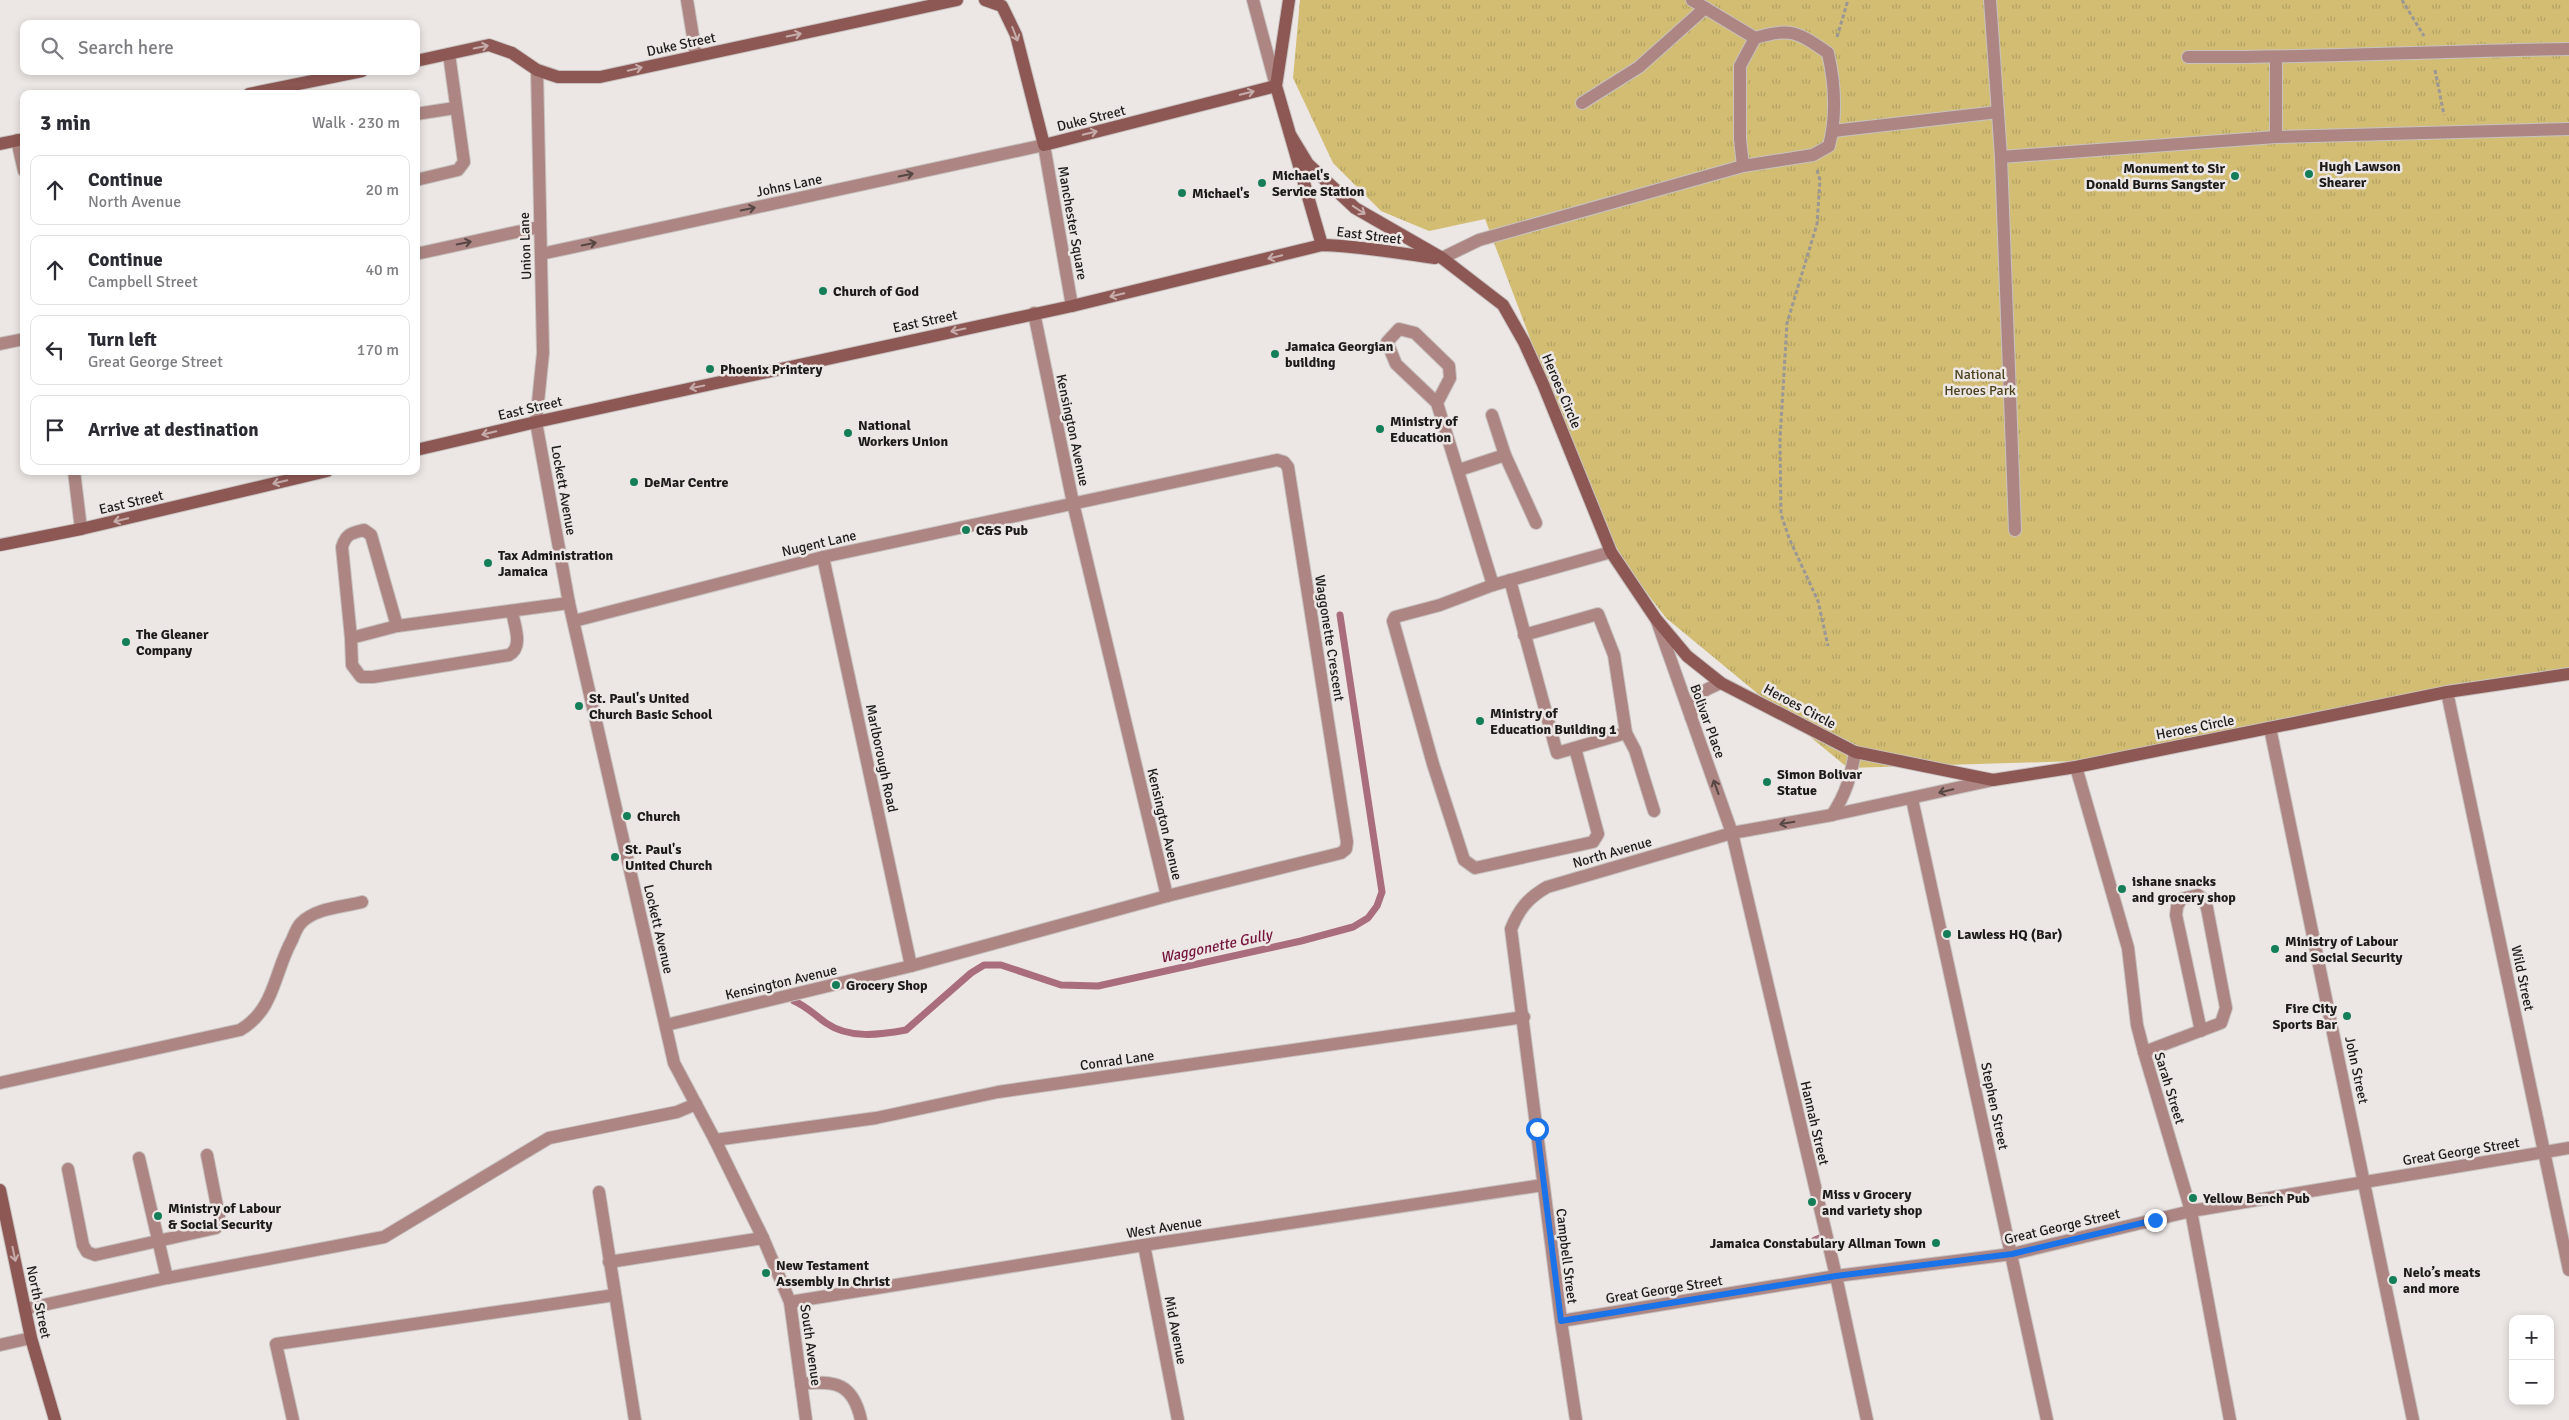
<!DOCTYPE html>
<meta charset="utf-8">
<style>
body{margin:0;font-family:Signika,sans-serif;background:#f2f2f3;color:#2b2b33}
.controls{position:absolute;right:15px;bottom:15px;display:grid;overflow:hidden;border-radius:10px;box-shadow:0 2px 8px #0003}
.controls button{width:45px;height:45px;display:grid;place-items:center;padding:0;border:0;border-bottom:1px solid #e1e1e2;background:#fff;color:#2b2b33;font:25px sans-serif}
.stop{position:absolute;width:15px;height:15px;margin:-11px;border:4px solid #1a73e8;border-radius:50%;background:#fff}
.stop.end{background:#1a73e8;border-color:#fff;box-shadow:0 1px 5px #0008}
.list{margin:0;padding:0;list-style:none}
h2{display:flex;justify-content:space-between;align-items:center;height:65px;margin:0;padding:0 20px;font-size:21px}
h2 small{font-size:16px;font-weight:400;color:#7c7c81}
.list li{display:grid;grid-template-columns:32px 1fr auto;gap:15px;align-items:center;box-sizing:border-box;height:70px;margin:0 10px 10px;padding:0 10px;border:1px solid #e1e1e2;border-radius:10px}
.list b{display:block;font-size:19px;white-space:nowrap}
.list p{margin:0;font-size:16px;white-space:nowrap;color:#7c7c81}
.list em{font-size:16px;font-style:normal;color:#7c7c81}
.icon{flex:none;width:28px;height:28px;fill:none;stroke:currentColor;stroke-width:2;stroke-linecap:round;stroke-linejoin:round}
.map{position:relative;flex:none;width:2569px;height:1420px;overflow:hidden}
.search{position:absolute;background:#fff;box-shadow:0 2px 8px #0003;left:20px;top:20px;width:400px;height:55px;display:flex;align-items:center;gap:12px;box-sizing:border-box;padding:0 18px;border-radius:10px;color:#7c7c81;font-size:19px}
.panel{position:absolute;background:#fff;box-shadow:0 2px 8px #0003;left:20px;top:90px;width:400px;height:385px;border-radius:10px}
.map>svg:first-child{display:block}
</style>
<div class="map">
<svg width="2569" height="1420" viewBox="0 0 2569 1420">
<defs>
<pattern id="park-tufts" width="24" height="20" patternUnits="userSpaceOnUse" patternTransform="scale(1.25)"><rect width="24" height="20" fill="#d2bd73"/><path d="M3 7l-1-3M5 7V3M7 7l1-3M15 17l-1-3M17 17v-4M19 17l1-3" fill="none" stroke="#b4a263"/></pattern>
</defs>
<rect width="100%" height="100%" fill="#ece7e5"/>
<!-- park -->
<polygon fill="url(#park-tufts)" points="1300,0 2569,0 2569,673 2078,761 1848,768 1666,618 1630,571 1595,510 1485,219 1429,231 1381,211 1333,163 1293,78"/>
<g fill="none" stroke-linecap="round" stroke-linejoin="round">
<!-- stream -->
<g stroke="#a96d7d" stroke-width="7">
<path d="M 794,1001 C 806,1006 815,1015 826,1023 C 849,1039 879,1035 906,1030 L 971,973 L 984,965 L 1001,965 L 1061,985 L 1098,986 L 1301,941 L 1353,927 L 1368,918 L 1377,906 L 1382,892 L 1340,615"/>
<polyline points="1815,1240 1827,1235"/>
</g>
<!-- lane casing -->
<g stroke="#c7c2c0" stroke-width="14">
<g id="lane">
<polyline points="687,0 696,55"/>
<polyline points="1692,0 1755,38"/>
<polyline points="1990,0 2001,157 2015,530"/>
<path d="M 2188,57 C 2315,58 2442,51 2569,49"/>
<polyline points="2276,58 2276,137"/>
<polyline points="1582,103 1639,67 1705,8"/>
<polyline points="416,114 455,108"/>
<polyline points="1833,131 1998,112"/>
<polyline points="2001,157 2276,137 2569,129"/>
<polyline points="416,180 458,170 464,162 449,54"/>
<path d="M 1442,258 L 1479,240 L 1743,166 L 1813,155 L 1829,146 C 1837,115 1835,84 1828,53 C 1798,32 1790,27 1755,38 L 1740,66 L 1740,139 L 1743,166"/>
<polyline points="1437,403 1450,378 1449,366 1415,333 1399,329 1387,342 1396,364 1437,403 1493,585 1611,552"/>
<polyline points="1492,415 1505,455 1536,523"/>
<polyline points="1459,470 1505,455"/>
<polyline points="1510,580 1557,753 1626,733 1614,655 1598,614 1524,635"/>
<polyline points="1493,585 1440,605 1395,617 1393,621 1433,764 1464,860 1475,868 1593,842 1598,834 1575,748"/>
<path d="M 512,611 C 514,625 524,647 509,655 L 373,677 L 361,677 L 352,665 L 351,638 L 397,626 L 569,603"/>
<path d="M 351,638 L 342,547 C 346,534 351,533 364,530 L 371,535 L 397,626"/>
<polyline points="1626,733 1635,750 1654,811"/>
<polyline points="2144,1052 2221,1023 2226,1008 2207,908 2203,899 2198,895 2181,899 2177,907 2176,915 2201,1031"/>
<path d="M 0,1083 L 240,1030 C 275,1010 274,972 292,940 C 294,935 297,927 301,923 C 315,908 343,907 362,902"/>
<polyline points="139,1158 167,1278"/>
<polyline points="68,1169 83,1245 87,1252 95,1255 216,1228 219,1223 219,1216 207,1155"/>
<polyline points="25,1309 167,1278 384,1237 549,1138 677,1112 696,1104"/>
<path d="M 801,1384 C 835,1380 853,1383 861,1420"/>
</g>
</g>
<!-- street casing -->
<g stroke="#c7c2c0" stroke-width="14">
<g id="street">
<polyline points="1253,0 1276,86"/>
<polyline points="537,70 543,353 536,422 569,603 674,1063 715,1140 763,1238 790,1302 806,1420"/>
<polyline points="17,140 24,171"/>
<polyline points="416,254 539,227"/>
<polyline points="541,254 1044,145 1072,306"/>
<polyline points="1034,313 1073,503 1167,896"/>
<polyline points="0,344 24,339"/>
<polyline points="74,471 81,529"/>
<polyline points="823,557 911,966"/>
<polyline points="574,621 823,557 1277,460 1284,462 1288,467 1347,842 1346,849 1341,853 1167,896 911,966 666,1025"/>
<polyline points="1657,621 1732,833 1836,1276 1867,1420"/>
<polyline points="2447,692 2569,1270"/>
<path d="M 1691,717 C 1694,694 1701,691 1721,683"/>
<polyline points="2270,728 2413,1420"/>
<polyline points="2076,767 2128,948 2137,1025 2144,1052 2191,1211 2230,1420"/>
<polyline points="1912,799 2047,1420"/>
<path d="M 1832,815 C 1846,794 1851,776 1855,752"/>
<polyline points="715,1140 876,1118 998,1092 1524,1017"/>
<polyline points="599,1192 635,1420"/>
<polyline points="1144,1245 1178,1420"/>
<polyline points="609,1262 763,1238"/>
<polyline points="790,1302 1144,1245 1543,1185"/>
<polyline points="1561,1321 1836,1276 2012,1254 2191,1211 2569,1148"/>
<polyline points="0,1345 31,1338"/>
<polyline points="293,1420 276,1344 615,1295"/>
<path d="M 1576,1420 L 1561,1321 L 1511,929 C 1519,909 1528,898 1547,887 L 1732,833 L 1832,815 L 1993,780"/>
</g>
</g>
<!-- secondary casing -->
<g stroke="#c7c2c0" stroke-width="14">
<g id="secondary">
<polyline points="985,0 1002,6 1016,35 1044,145 1276,86"/>
<polyline points="1289,0 1276,86 1322,245"/>
<polyline points="416,61 489,45 512,53 537,70 558,77 600,77 957,0"/>
<polyline points="249,94 362,71"/>
<polyline points="1291,136 1308,164 1355,208 1442,258 1503,305 1524,342 1543,384 1611,552 1656,619 1687,656 1721,683 1855,752 1993,780 2076,767 2447,692 2569,674"/>
<polyline points="0,144 24,139"/>
<path d="M 416,450 L 536,422 L 1072,306 L 1322,245 C 1360,246 1397,253 1435,258"/>
<polyline points="0,545 81,529 327,471"/>
<polyline points="0,1190 31,1338 55,1420"/>
</g>
</g>
<!-- path -->
<g stroke="#9a9795" stroke-width="3" stroke-dasharray="4 2.5" stroke-linecap="butt">
<polyline points="2402,0 2424,36"/>
<polyline points="1837,37 1848,0"/>
<polyline points="2435,70 2444,115"/>
<polyline points="1817,170 1820,180 1817,224 1787,323 1780,440 1781,514 1789,538 1818,601 1828,646"/>
</g>
<!-- lane -->
<use href="#lane" stroke="#ad8683" stroke-width="12"/>
<!-- street -->
<use href="#street" stroke="#ad8683" stroke-width="12"/>
<!-- secondary -->
<use href="#secondary" stroke="#8d5753" stroke-width="12"/>
</g>
<!-- one-way arrows -->
<defs><path id="oneway-shaft" d="M-6 0H5M1.5-3L5.5 0L1.5 3" fill="none" stroke-width="1.6" stroke-linecap="round" stroke-linejoin="round" transform="scale(1.25)"/></defs>
<g stroke="#c6adab">
<use href="#oneway-shaft" transform="translate(1015 34) rotate(69)"/>
<use href="#oneway-shaft" transform="translate(794 35) rotate(-12)"/>
<use href="#oneway-shaft" transform="translate(481 47) rotate(-11)"/>
<use href="#oneway-shaft" transform="translate(635 69) rotate(-13)"/>
<use href="#oneway-shaft" transform="translate(1247 93) rotate(-14)"/>
<use href="#oneway-shaft" transform="translate(1090 133) rotate(-14)"/>
<use href="#oneway-shaft" transform="translate(1359 210) rotate(34)"/>
<use href="#oneway-shaft" transform="translate(1275 257) rotate(166)"/>
<use href="#oneway-shaft" transform="translate(1117 295) rotate(166)"/>
<use href="#oneway-shaft" transform="translate(958 330) rotate(168)"/>
<use href="#oneway-shaft" transform="translate(697 387) rotate(168)"/>
<use href="#oneway-shaft" transform="translate(489 433) rotate(167)"/>
<use href="#oneway-shaft" transform="translate(280 482) rotate(167)"/>
<use href="#oneway-shaft" transform="translate(121 520) rotate(167)"/>
<use href="#oneway-shaft" transform="translate(14 1254) rotate(78)"/>
</g>
<g stroke="#564644">
<use href="#oneway-shaft" transform="translate(906 175) rotate(-12)"/>
<use href="#oneway-shaft" transform="translate(748 209) rotate(-12)"/>
<use href="#oneway-shaft" transform="translate(464 243) rotate(-12)"/>
<use href="#oneway-shaft" transform="translate(589 244) rotate(-12)"/>
<use href="#oneway-shaft" transform="translate(1716 787) rotate(-110)"/>
<use href="#oneway-shaft" transform="translate(1946 791) rotate(167)"/>
<use href="#oneway-shaft" transform="translate(1787 823) rotate(170)"/>
</g>
<g fill="none" stroke-linecap="round" stroke-linejoin="round">
<!-- route -->
<polyline stroke="#1a73e8" stroke-width="6" points="1537,1129 1561,1321 1836,1276 2012,1254 2155,1220"/>
</g>
<!-- markers -->
<g fill="#147e58" stroke="#ece7e5" stroke-width="2">
<circle cx="2309" cy="174" r="5"/>
<circle cx="2235" cy="176" r="5"/>
<circle cx="1262" cy="183" r="5"/>
<circle cx="1182" cy="193" r="5"/>
<circle cx="823" cy="291" r="5"/>
<circle cx="1275" cy="354" r="5"/>
<circle cx="710" cy="369" r="5"/>
<circle cx="1380" cy="429" r="5"/>
<circle cx="848" cy="433" r="5"/>
<circle cx="634" cy="482" r="5"/>
<circle cx="966" cy="530" r="5"/>
<circle cx="488" cy="563" r="5"/>
<circle cx="126" cy="642" r="5"/>
<circle cx="579" cy="706" r="5"/>
<circle cx="1480" cy="721" r="5"/>
<circle cx="1767" cy="782" r="5"/>
<circle cx="627" cy="816" r="5"/>
<circle cx="615" cy="857" r="5"/>
<circle cx="2122" cy="889" r="5"/>
<circle cx="1947" cy="934" r="5"/>
<circle cx="2275" cy="949" r="5"/>
<circle cx="836" cy="985" r="5"/>
<circle cx="2347" cy="1016" r="5"/>
<circle cx="2193" cy="1198" r="5"/>
<circle cx="1812" cy="1202" r="5"/>
<circle cx="158" cy="1216" r="5"/>
<circle cx="1936" cy="1243" r="5"/>
<circle cx="766" cy="1273" r="5"/>
<circle cx="2393" cy="1280" r="5"/>
</g>
<g text-anchor="middle" stroke-width="5" stroke-linejoin="round" paint-order="stroke">
<!-- street labels -->
<g font-size="14" fill="#1c1b1a" stroke="#ece7e5">
<text transform="translate(681 44) rotate(-12)" y="5">Duke Street</text>
<text transform="translate(1091 118) rotate(-14)" y="5">Duke Street</text>
<text transform="translate(789 185) rotate(-12)" y="5">Johns Lane</text>
<text transform="translate(1073 223) rotate(80)" y="5">Manchester Square</text>
<text transform="translate(1369 235) rotate(7)" y="5">East Street</text>
<text transform="translate(525 246) rotate(-92)" y="5">Union Lane</text>
<text transform="translate(925 321) rotate(-12)" y="5">East Street</text>
<text transform="translate(1562 391) rotate(67)" y="5">Heroes Circle</text>
<text transform="translate(530 408) rotate(-13)" y="5">East Street</text>
<text transform="translate(1073 430) rotate(78)" y="5">Kensington Avenue</text>
<text transform="translate(564 490) rotate(80)" y="5">Lockett Avenue</text>
<text transform="translate(131 502) rotate(-13)" y="5">East Street</text>
<text transform="translate(819 543) rotate(-13)" y="5">Nugent Lane</text>
<text transform="translate(1330 638) rotate(81)" y="5">Waggonette Crescent</text>
<text transform="translate(1800 706) rotate(28)" y="5">Heroes Circle</text>
<text transform="translate(1708 721) rotate(70)" y="5">Bolivar Place</text>
<text transform="translate(2195 727) rotate(-11)" y="5">Heroes Circle</text>
<text transform="translate(882 758) rotate(78)" y="5">Marlborough Road</text>
<text transform="translate(1165 824) rotate(77)" y="5">Kensington Avenue</text>
<text transform="translate(1612 852) rotate(-16)" y="5">North Avenue</text>
<text transform="translate(659 929) rotate(77)" y="5">Lockett Avenue</text>
<text transform="translate(2523 978) rotate(78)" y="5">Wild Street</text>
<text transform="translate(781 982) rotate(-13)" y="5">Kensington Avenue</text>
<text transform="translate(1117 1060) rotate(-8)" y="5">Conrad Lane</text>
<text transform="translate(2357 1070) rotate(78)" y="5">John Street</text>
<text transform="translate(2170 1088) rotate(73)" y="5">Sarah Street</text>
<text transform="translate(1995 1106) rotate(78)" y="5">Stephen Street</text>
<text transform="translate(1815 1123) rotate(77)" y="5">Hannah Street</text>
<text transform="translate(2461 1151) rotate(-9)" y="5">Great George Street</text>
<text transform="translate(2062 1226) rotate(-13)" y="5">Great George Street</text>
<text transform="translate(1164 1227) rotate(-9)" y="5">West Avenue</text>
<text transform="translate(1567 1256) rotate(83)" y="5">Campbell Street</text>
<text transform="translate(1664 1289) rotate(-9)" y="5">Great George Street</text>
<text transform="translate(39 1302) rotate(78)" y="5">North Street</text>
<text transform="translate(1176 1330) rotate(79)" y="5">Mid Avenue</text>
<text transform="translate(811 1345) rotate(82)" y="5">South Avenue</text>
</g>
<!-- poi labels -->
<g font-size="14" font-weight="bold" fill="#1c1b1a" stroke="#ece7e5" text-anchor="start">
<text x="2319" y="171">Hugh Lawson<tspan x="2319" dy="16">Shearer</tspan></text>
<text x="2225" y="173" text-anchor="end">Monument to Sir<tspan x="2225" dy="16">Donald Burns Sangster</tspan></text>
<text x="1272" y="180">Michael's<tspan x="1272" dy="16">Service Station</tspan></text>
<text x="1192" y="198">Michael's</text>
<text x="833" y="296">Church of God</text>
<text x="1285" y="351">Jamaica Georgian<tspan x="1285" dy="16">building</tspan></text>
<text x="720" y="374">Phoenix Printery</text>
<text x="1390" y="426">Ministry of<tspan x="1390" dy="16">Education</tspan></text>
<text x="858" y="430">National<tspan x="858" dy="16">Workers Union</tspan></text>
<text x="644" y="487">DeMar Centre</text>
<text x="976" y="535">C&amp;S Pub</text>
<text x="498" y="560">Tax Administration<tspan x="498" dy="16">Jamaica</tspan></text>
<text x="136" y="639">The Gleaner<tspan x="136" dy="16">Company</tspan></text>
<text x="589" y="703">St. Paul's United<tspan x="589" dy="16">Church Basic School</tspan></text>
<text x="1490" y="718">Ministry of<tspan x="1490" dy="16">Education Building 1</tspan></text>
<text x="1777" y="779">Simon Bolivar<tspan x="1777" dy="16">Statue</tspan></text>
<text x="637" y="821">Church</text>
<text x="625" y="854">St. Paul's<tspan x="625" dy="16">United Church</tspan></text>
<text x="2132" y="886">ishane snacks<tspan x="2132" dy="16">and grocery shop</tspan></text>
<text x="1957" y="939">Lawless HQ (Bar)</text>
<text x="2285" y="946">Ministry of Labour<tspan x="2285" dy="16">and Social Security</tspan></text>
<text x="846" y="990">Grocery Shop</text>
<text x="2337" y="1013" text-anchor="end">Fire City<tspan x="2337" dy="16">Sports Bar</tspan></text>
<text x="1822" y="1199">Miss v Grocery<tspan x="1822" dy="16">and variety shop</tspan></text>
<text x="2203" y="1203">Yellow Bench Pub</text>
<text x="168" y="1213">Ministry of Labour<tspan x="168" dy="16">&amp; Social Security</tspan></text>
<text x="1926" y="1248" text-anchor="end">Jamaica Constabulary Allman Town</text>
<text x="776" y="1270">New Testament<tspan x="776" dy="16">Assembly In Christ</tspan></text>
<text x="2403" y="1277">Nelo’s meats<tspan x="2403" dy="16">and more</tspan></text>
</g>
<!-- park labels -->
<g font-size="14" fill="#4b411d" stroke="#ece7e5">
<text x="1980" y="379">National<tspan x="1980" dy="16">Heroes Park</tspan></text>
</g>
<!-- water labels -->
<g font-size="15" font-style="italic" fill="#75123c" stroke="#ece7e5">
<text transform="translate(1216 946) rotate(-12)" y="5">Waggonette Gully</text>
</g>
</g>
</svg>
<div class="controls">
<button>+</button>
<button>−</button>
</div>
<div class="stop" style="left:1537px;top:1129px"></div>
<div class="stop end" style="left:2155px;top:1220px"></div>
<div class="search"><svg class="icon" aria-label="search" viewBox="0 0 24 24"><circle cx="10" cy="10" r="6"/><path d="M15 15l6 6"/></svg>Search here</div>
<section class="panel">
<h2>3 min<small>Walk · 230 m</small></h2>
<ul class="list">
<li><svg class="icon" aria-label="ahead" viewBox="0 0 24 24"><path d="M12 20V5M6 11l6-6 6 6"/></svg><div><b>Continue</b><p>North Avenue</p></div><em>20 m</em></li>
<li><svg class="icon" aria-label="ahead" viewBox="0 0 24 24"><path d="M12 20V5M6 11l6-6 6 6"/></svg><div><b>Continue</b><p>Campbell Street</p></div><em>40 m</em></li>
<li><svg class="icon" aria-label="left" viewBox="0 0 24 24"><path d="M17 20v-9H6M10 6l-5 5 5 5"/></svg><div><b>Turn left</b><p>Great George Street</p></div><em>170 m</em></li>
<li><svg class="icon" aria-label="arrive" viewBox="0 0 24 24"><path d="M6 21V4h12l-3 4 3 4H6"/></svg><div><b>Arrive at destination</b></div></li>
</ul>
</section>
</div>
